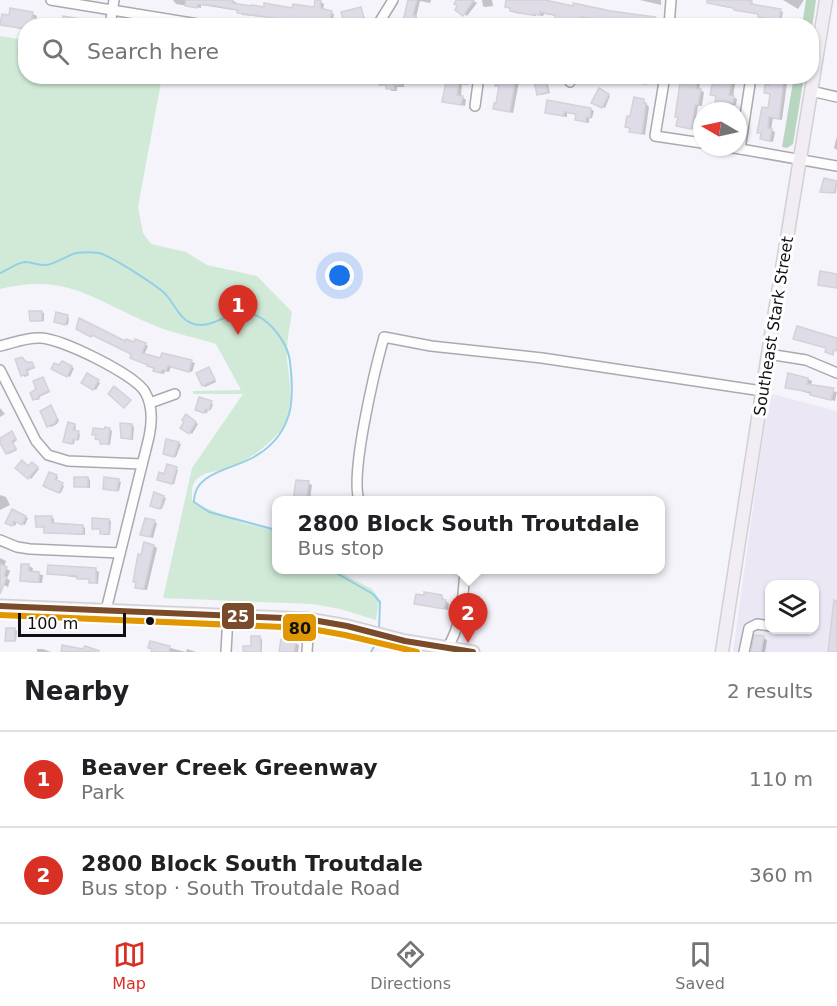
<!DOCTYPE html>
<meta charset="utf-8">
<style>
body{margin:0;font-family:"DejaVu Sans",sans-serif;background:#f6f6f6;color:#202124}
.controls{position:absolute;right:18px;bottom:18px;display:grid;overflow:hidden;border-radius:12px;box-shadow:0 2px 4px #0004}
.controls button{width:54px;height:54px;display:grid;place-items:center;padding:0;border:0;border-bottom:2px solid #e0e0e0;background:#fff;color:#202124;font:30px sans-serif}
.compass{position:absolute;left:693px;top:102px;width:54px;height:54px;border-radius:50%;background:#fff;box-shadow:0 2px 4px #0004;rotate:279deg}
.scale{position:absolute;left:18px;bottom:15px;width:108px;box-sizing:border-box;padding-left:6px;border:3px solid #110f13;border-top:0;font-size:16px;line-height:21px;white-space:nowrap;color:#110f13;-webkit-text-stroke:4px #fff;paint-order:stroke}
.you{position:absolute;left:340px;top:276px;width:21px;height:21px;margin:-15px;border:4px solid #fff;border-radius:50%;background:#1a73e8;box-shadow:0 0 0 9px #1a73e833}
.badge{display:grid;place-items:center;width:39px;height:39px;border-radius:50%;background:#d93025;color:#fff;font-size:20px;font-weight:700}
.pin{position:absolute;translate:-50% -50px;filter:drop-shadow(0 2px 3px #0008)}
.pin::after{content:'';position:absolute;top:32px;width:21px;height:18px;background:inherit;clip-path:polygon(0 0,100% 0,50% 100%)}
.popup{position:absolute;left:272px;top:496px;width:393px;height:78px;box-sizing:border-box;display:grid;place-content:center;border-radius:12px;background:#fff;filter:drop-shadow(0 2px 4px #0005);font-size:20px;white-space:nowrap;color:#757577}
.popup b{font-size:22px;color:#202124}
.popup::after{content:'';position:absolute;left:50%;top:100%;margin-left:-12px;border:12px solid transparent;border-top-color:#fff}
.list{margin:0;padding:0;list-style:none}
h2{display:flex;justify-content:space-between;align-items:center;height:78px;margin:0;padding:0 24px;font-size:26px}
h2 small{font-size:20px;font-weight:400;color:#757577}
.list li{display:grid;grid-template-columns:39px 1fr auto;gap:18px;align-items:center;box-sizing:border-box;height:96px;padding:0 24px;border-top:2px solid #e0e0e0}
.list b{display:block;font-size:22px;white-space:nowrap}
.list p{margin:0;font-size:20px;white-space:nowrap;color:#757577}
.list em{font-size:20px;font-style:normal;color:#757577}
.icon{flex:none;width:33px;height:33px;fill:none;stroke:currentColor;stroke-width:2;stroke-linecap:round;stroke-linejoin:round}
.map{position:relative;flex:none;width:837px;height:652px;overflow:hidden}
.search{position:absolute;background:#fff;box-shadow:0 2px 4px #0004;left:18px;right:18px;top:18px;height:66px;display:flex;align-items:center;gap:15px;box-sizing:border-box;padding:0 21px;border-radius:24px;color:#757577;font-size:22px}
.sheet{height:270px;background:#fff}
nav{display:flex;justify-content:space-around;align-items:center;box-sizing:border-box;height:84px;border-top:2px solid #e0e0e0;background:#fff;font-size:16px;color:#757577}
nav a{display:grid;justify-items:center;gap:3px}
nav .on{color:#d93025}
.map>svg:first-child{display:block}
</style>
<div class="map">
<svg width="837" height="652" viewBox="0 0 837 652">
<rect width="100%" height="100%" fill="#f6f4fb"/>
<!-- built -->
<path fill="#ebe7f4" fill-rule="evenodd" d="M 772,394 L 837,411 L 837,652 L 733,652 L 764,428 ZM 770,584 L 814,584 L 814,630 L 770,630 Z"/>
<!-- green -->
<path fill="#d1ead7" d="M 0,36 L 25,40 L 26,76 L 162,77 L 138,207 L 143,233 L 151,244 L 186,252 L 207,265 L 257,276 L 292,312 C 290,326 286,344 287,358 C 289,380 296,412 281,430 C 268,446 247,462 228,468 C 218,472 207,471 198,478 C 191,484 192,492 192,500 L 196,504 L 243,523 L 276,531 L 276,570 L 335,570 L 372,589 L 379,599 L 376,620 L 340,609 L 312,604 L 163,598 L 192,468 L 243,394 L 193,394 L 193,391 L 241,390 L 216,344 C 197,338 176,334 158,327 C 97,303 70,272 0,289 Z"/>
<!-- forest -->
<g fill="#b8d6bf">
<polygon points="806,0 816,0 812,28 812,26 802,25"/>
<polygon points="794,76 804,77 793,144 787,148 782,147"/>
</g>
<!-- shadow -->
<g fill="#0003">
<polygon points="173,0 230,0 236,2 235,5 293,10 315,9 321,2 324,4 323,10 334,14 332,26 317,26 318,23 301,21 301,24 278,21 274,18 242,15 239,11 201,5 201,8 176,4"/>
<polygon points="412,0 431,0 430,3 420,1 416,17 419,19 418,24 408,22"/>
<polygon points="458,0 472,0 477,3 467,16 457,9"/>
<polygon points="482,0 492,0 493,6 485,7 483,6"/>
<polygon points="507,0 536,0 655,18 661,25 597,26 596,20 584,18 583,24 568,22 556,19 557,16 544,14 543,16 536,15 536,16 515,13 506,6"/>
<polygon points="640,0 661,0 661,5"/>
<polygon points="713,0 739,0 751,2 754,4 754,6 780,11 783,12 781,21 762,18 760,14 715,5 712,3"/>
<polygon points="783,0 804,0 798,9"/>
<polygon points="361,8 365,19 348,23 345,22"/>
<polygon points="12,10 33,14 37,16 36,20 45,23 44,26 26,26 26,30 6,26 2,24 11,17"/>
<polygon points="688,22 701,24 703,26 688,26"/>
<polygon points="317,76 317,80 308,77 308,76"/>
<polygon points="327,76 343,76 342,79"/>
<polygon points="389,76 404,76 404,87 397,87 397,91 391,91 388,86 381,84"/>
<polygon points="506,76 520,77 513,113 495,108 498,105 501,87 497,85 506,80"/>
<polygon points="618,76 657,76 656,83 647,82 647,85"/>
<polygon points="683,76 701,76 699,90 704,92 702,106 698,106 694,130 678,125 679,118 676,116"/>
<polygon points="715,76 730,76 730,82 735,84 733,97 737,99 736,105 732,105 731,111 715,111 718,97 712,95"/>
<polygon points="772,76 788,76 782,120 773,118 771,130 775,132 773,142 762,139 762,134 759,132 769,110 771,95 765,92 770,86"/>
<polygon points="463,77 469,80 468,85 462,84 461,96 466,100 465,106 444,101"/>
<polygon points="545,80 547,81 550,93 541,95 539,94"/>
<polygon points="599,90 610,96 605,108 593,102"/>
<polygon points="643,100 649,107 645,135 631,131 632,118"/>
<polygon points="591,109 594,111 592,118 589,118 589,123 577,120 578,115 567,113 567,117 546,113"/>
<polygon points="837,136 837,150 834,148"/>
<polygon points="825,180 837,183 836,193 822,192"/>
<polygon points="41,312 44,313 44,321 31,321"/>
<polygon points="67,316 69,318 68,325 58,323"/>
<polygon points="77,329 126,344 145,344 148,346 144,355 161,360 163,355 192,362 195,363 192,372 171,366 169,372 165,371 164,374 158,372 133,353"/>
<polygon points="22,358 28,364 34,365 35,368 28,371 29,375 25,377 23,375"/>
<polygon points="62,363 74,368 70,377 53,368 60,367"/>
<polygon points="209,368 216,382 205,387 203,385"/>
<polygon points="88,375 100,383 96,390 84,383"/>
<polygon points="43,379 50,392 39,397 40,399 37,400 34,399"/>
<polygon points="808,379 812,381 811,386 837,392 835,401 787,387"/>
<polygon points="211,403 213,404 211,410 208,409 207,413 199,411"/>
<polygon points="50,407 59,420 57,424 51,427 49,426"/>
<polygon points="0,408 5,414 0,417"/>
<polygon points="186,416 198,424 192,434 182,427 186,421"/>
<polygon points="74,425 76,426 75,432 80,434 79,440 75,439 74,444 67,443"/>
<polygon points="132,425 134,427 133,440 122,438"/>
<polygon points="110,429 112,431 110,445 101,443 102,440 94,434"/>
<polygon points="12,433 17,440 13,443 17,450 9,454 7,453"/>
<polygon points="167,441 181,444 176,457 167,455"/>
<polygon points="34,465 39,469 31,479 29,477 29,467"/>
<polygon points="176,469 178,470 174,484 161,480"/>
<polygon points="50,474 58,477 56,482 64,486 61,493 45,485"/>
<polygon points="88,478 90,480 90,488 76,486"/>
<polygon points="118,481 121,482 119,491 106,489"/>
<polygon points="308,483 312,485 310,500 294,500"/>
<polygon points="0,495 6,497 10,505 0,510"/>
<polygon points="163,497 166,498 162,509 154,507"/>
<polygon points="13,511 28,518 25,525 17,521 15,526 7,522"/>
<polygon points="52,517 54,519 54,525 83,526 85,528 85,535 48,533 45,527 37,526"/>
<polygon points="109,520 111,521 110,535 104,535 102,533 102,529 93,528"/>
<polygon points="154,522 157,523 153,538 144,535"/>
<polygon points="154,546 157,548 147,590 140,589 136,587 142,556"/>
<polygon points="0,558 6,561 4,567 10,571 7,579 10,580 8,587 0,583"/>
<polygon points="29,566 33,568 32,573 43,575 42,583 25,582 22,580"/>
<polygon points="95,570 99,572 98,584 91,582 91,580 48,573"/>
<polygon points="442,597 449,604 448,610 416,603"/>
<polygon points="15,630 17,631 16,641 7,640"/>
<polygon points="260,638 262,639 262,652 245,652 253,648"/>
<polygon points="763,638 767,640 765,652 752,652"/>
<polygon points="151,643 186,652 187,649 196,652 157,652"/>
<polygon points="295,643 299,645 298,652 280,652"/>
<polygon points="37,649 43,649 51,652 37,652"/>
</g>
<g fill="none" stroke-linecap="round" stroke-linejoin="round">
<!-- stream -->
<g stroke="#94d0e5" stroke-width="2">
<path d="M 0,273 C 8,270 16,263 25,262 C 32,262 39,266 47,265 C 57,263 66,256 76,253 C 84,252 91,252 99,253 C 113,257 149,281 161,290 C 173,299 178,318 191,323 C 208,330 223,316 239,313 C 263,309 288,340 290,362 C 292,379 294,404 287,420 C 281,436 268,449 254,457 C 234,469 193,472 194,502 L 209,512 L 276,530"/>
<polyline points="331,570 373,594 380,602 379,629"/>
<polyline points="371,652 375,645"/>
</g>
</g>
<!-- building -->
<g fill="#dfdbe7" stroke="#d3d2d7" stroke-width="1.5">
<polygon points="186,0 233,0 232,3 252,6 252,5 264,7 264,3 292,8 293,4 314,7 315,0 321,0 320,8 332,11 329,25 316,26 316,22 298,20 298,23 282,21 273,20 274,18 237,13 238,10 216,6 198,4 197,8 185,6"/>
<polygon points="408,0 417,0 413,15 416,16 414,24 403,21"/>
<polygon points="456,0 474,0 463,16 455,10 457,6 454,4"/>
<polygon points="506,0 545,0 573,6 573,3 611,11 655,17 658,22 658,26 602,24 594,26 595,19 580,17 579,23 555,19 555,15 540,12 540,15 533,14 532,15 510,11 510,8 505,7"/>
<polygon points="707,0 746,0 752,1 751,4 781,9 779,21 758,17 758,14 734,10 734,8 707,3"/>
<polygon points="361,7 364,18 344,23 341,12"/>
<polygon points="10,8 33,12 32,18 42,20 41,26 26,26 26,29 0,25 2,14 9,15"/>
<polygon points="63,16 98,22 97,26 52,26 53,19 62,21"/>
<polygon points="379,76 401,76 401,85 394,85 394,89 386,89 386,85 379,85"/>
<polygon points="447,76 465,76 464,84 459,83 457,95 463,96 461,105 442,102"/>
<polygon points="505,76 516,76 510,112 493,109 494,103 496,103 499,86 495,86 497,77 504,78"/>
<polygon points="634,76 654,76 653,83 645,81 644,84 633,82"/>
<polygon points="681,76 698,76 696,88 701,89 698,105 695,105 691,129 676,126 678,117 675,117"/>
<polygon points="714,76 727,76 727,80 732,81 729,95 734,96 733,104 728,104 727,111 714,109 716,96 710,95"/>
<polygon points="770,76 784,78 779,119 769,117 768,128 772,129 770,141 760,139 761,133 757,133 762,107 768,108 770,94 764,93 765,84 769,85"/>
<polygon points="545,78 548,92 537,95 534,81"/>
<polygon points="599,88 609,94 602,108 591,103"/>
<polygon points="634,97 644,99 643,103 646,103 642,134 629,132 630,128 625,127 627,116 630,116"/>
<polygon points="547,100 591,108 590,118 586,117 586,122 575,120 576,114 564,112 564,116 545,113"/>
<polygon points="824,178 837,181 834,193 820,192"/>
<polygon points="820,271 837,274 837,288 818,285"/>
<polygon points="29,311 42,311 42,321 30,321"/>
<polygon points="56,312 68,315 65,325 54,322"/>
<polygon points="79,318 125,341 126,339 134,342 135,339 146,343 142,353 160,358 162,353 192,360 189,372 168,366 166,371 162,370 161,373 153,371 154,368 147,366 148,365 130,358 131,354 92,335 91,337 76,329"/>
<polygon points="797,326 837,338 837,351 834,350 833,355 825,352 826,348 793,339"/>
<polygon points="22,357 26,362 32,362 34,367 26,370 28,374 21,376 15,359"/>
<polygon points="62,361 72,366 67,377 51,369 54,363 59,365"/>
<polygon points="209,367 215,380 202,386 196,373"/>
<polygon points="87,373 99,380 93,390 81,383"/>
<polygon points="788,373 808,378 807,384 834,388 831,400 810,395 811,392 785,388"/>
<polygon points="43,377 49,391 38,396 39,398 33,400 30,393 36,389 33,381"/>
<polygon points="114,386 131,400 124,408 108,394"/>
<polygon points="199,397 212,401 209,410 206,409 204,413 195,410"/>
<polygon points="51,405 57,418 55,423 47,427 40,411"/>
<polygon points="186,414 196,422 189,434 180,428 184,422 182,420"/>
<polygon points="68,422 75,424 73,430 79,431 77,440 73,439 72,444 63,442"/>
<polygon points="120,423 132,424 131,439 121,438"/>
<polygon points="105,427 110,428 108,444 100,444 100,440 95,439 96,435 92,435 93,428 104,429"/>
<polygon points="12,431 16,439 12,441 16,449 6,454 0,443 0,438"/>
<polygon points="166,439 179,442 174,457 163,454"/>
<polygon points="22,460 28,466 32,462 38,467 28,479 15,468"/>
<polygon points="167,464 177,467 172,484 157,480 159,472 164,474"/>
<polygon points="49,472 57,475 55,479 63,483 59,493 43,486"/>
<rect x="74" y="477" width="14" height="10"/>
<polygon points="104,477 119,479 117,491 103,489"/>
<polygon points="296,480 309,481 306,501 293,501"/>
<polygon points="154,492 164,496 160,509 150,506"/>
<polygon points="12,509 26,516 22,525 14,521 12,526 5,523"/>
<polygon points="35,516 52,516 52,523 83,525 83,534 44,533 44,527 36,527"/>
<polygon points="92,518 109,519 109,534 100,534 100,529 92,529"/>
<polygon points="145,518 155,520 150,537 140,535"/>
<polygon points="144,542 154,545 144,589 135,588 136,582 133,582 138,554 141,555"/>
<polygon points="0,564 7,567 4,576 7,577 0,594"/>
<polygon points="21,564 29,564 29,571 39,572 39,582 20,581"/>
<polygon points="48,565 96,568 96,583 89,583 89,579 77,579 77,576 47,574"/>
<polygon points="424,592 442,595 442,599 446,600 444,609 414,604 416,594 424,595"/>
<polygon points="834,600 837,601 837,652 828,652"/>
<polygon points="6,628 15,628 15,641 5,641"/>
<polygon points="754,635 764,636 761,652 751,652"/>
<polygon points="251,636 260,636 261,652 243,652 243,646 251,646"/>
<polygon points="281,639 296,641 294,652 279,652"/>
<polygon points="150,641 170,646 169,652 151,652 152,649 148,648"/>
<polygon points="62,645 83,649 85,646 100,651 61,652"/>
</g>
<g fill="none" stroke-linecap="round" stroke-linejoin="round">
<!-- minor casing -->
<g stroke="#aba9ae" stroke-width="12">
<g id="minor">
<polyline points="51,0 210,26"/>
<polyline points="110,26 114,0"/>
<polyline points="377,26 393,0"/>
<polyline points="488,26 494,26"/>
<polyline points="669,26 671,0"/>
<polyline points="665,76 655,136 702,143"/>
<polyline points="570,82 571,76"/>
<polyline points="811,91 837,97"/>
<polyline points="475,106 479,76"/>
<polyline points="729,147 837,166"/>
<polyline points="740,149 750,84 749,76"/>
<path d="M 0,346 C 14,343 26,337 41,338 C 62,339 134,374 145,392 C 153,406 152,423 149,437 L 106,610"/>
<polyline points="768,354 806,360 837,373"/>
<polyline points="0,370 36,441 48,455 68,461 142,464"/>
<polyline points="150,403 175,394"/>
<path d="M 359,500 C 350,473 375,369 384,337 L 431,346 L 542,358 L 762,391"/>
<polyline points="0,540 17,547 30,549 120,553"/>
<path d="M 447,648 C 462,625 463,597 465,570"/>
<polyline points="226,652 228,615"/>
<polyline points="307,652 309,619"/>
<polyline points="744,652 749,628 757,624 770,626"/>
</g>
</g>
<!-- major casing -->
<g stroke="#d1d0d3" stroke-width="15">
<g id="major">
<polyline points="0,606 307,619 347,626 405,641 473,652"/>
<polyline points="722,652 768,354 826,0"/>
</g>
</g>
<!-- minor -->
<use href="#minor" stroke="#fefdfe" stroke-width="9"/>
<!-- major -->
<use href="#major" stroke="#f1edf2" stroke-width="12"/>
<!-- bus-1 casing -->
<g stroke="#fff" stroke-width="10">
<polyline id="bus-1" points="0,606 307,619 347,626 405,641 473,652"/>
</g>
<!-- bus-2 casing -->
<g stroke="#fff" stroke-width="10">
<polyline id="bus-2" points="0,615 306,628 345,635 417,652"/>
</g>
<!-- bus-1 -->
<use href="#bus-1" stroke="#7a4b2a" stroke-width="6"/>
<!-- bus-2 -->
<use href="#bus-2" stroke="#e09702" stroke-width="6"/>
</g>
<!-- markers -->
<circle fill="#110f13" stroke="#fff" stroke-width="2" cx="150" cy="621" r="5"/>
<g text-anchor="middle" stroke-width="6" stroke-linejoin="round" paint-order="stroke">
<!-- street labels -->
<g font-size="16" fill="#110f13" stroke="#fff">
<text transform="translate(773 326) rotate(-81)" y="6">Southeast Stark Street</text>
</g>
</g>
<g stroke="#fff" stroke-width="2">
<rect x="221" y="602" width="34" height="28" rx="6" fill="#7a4b2a"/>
<rect x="282" y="613" width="35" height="29" rx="6" fill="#e09702"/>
</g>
<g font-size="16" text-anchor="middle" font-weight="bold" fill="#fff">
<text x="238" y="622">25</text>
</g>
<g font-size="16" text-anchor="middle" font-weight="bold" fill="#111">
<text x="300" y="634">80</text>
</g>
</svg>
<div class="controls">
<button><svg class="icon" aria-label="layers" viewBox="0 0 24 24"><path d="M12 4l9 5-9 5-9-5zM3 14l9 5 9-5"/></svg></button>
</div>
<svg class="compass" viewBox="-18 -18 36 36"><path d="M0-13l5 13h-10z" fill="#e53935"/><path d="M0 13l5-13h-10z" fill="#757577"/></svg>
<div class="scale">100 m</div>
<div class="you"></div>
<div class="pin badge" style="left:238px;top:335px">1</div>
<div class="pin badge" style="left:468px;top:643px">2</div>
<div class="popup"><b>2800 Block South Troutdale</b>Bus stop</div>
<div class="search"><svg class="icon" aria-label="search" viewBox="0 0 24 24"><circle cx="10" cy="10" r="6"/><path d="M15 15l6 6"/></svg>Search here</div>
</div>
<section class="sheet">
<h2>Nearby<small>2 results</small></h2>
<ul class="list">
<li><span class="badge">1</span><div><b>Beaver Creek Greenway</b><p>Park</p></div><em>110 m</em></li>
<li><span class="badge">2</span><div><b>2800 Block South Troutdale</b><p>Bus stop · South Troutdale Road</p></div><em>360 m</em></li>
</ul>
</section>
<nav>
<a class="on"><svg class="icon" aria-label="map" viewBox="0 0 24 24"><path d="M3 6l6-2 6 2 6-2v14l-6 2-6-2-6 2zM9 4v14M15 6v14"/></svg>Map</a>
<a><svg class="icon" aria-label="directions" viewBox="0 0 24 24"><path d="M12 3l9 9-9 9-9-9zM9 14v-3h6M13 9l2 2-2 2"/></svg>Directions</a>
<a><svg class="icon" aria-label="saved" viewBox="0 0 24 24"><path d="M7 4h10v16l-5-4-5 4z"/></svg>Saved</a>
</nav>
